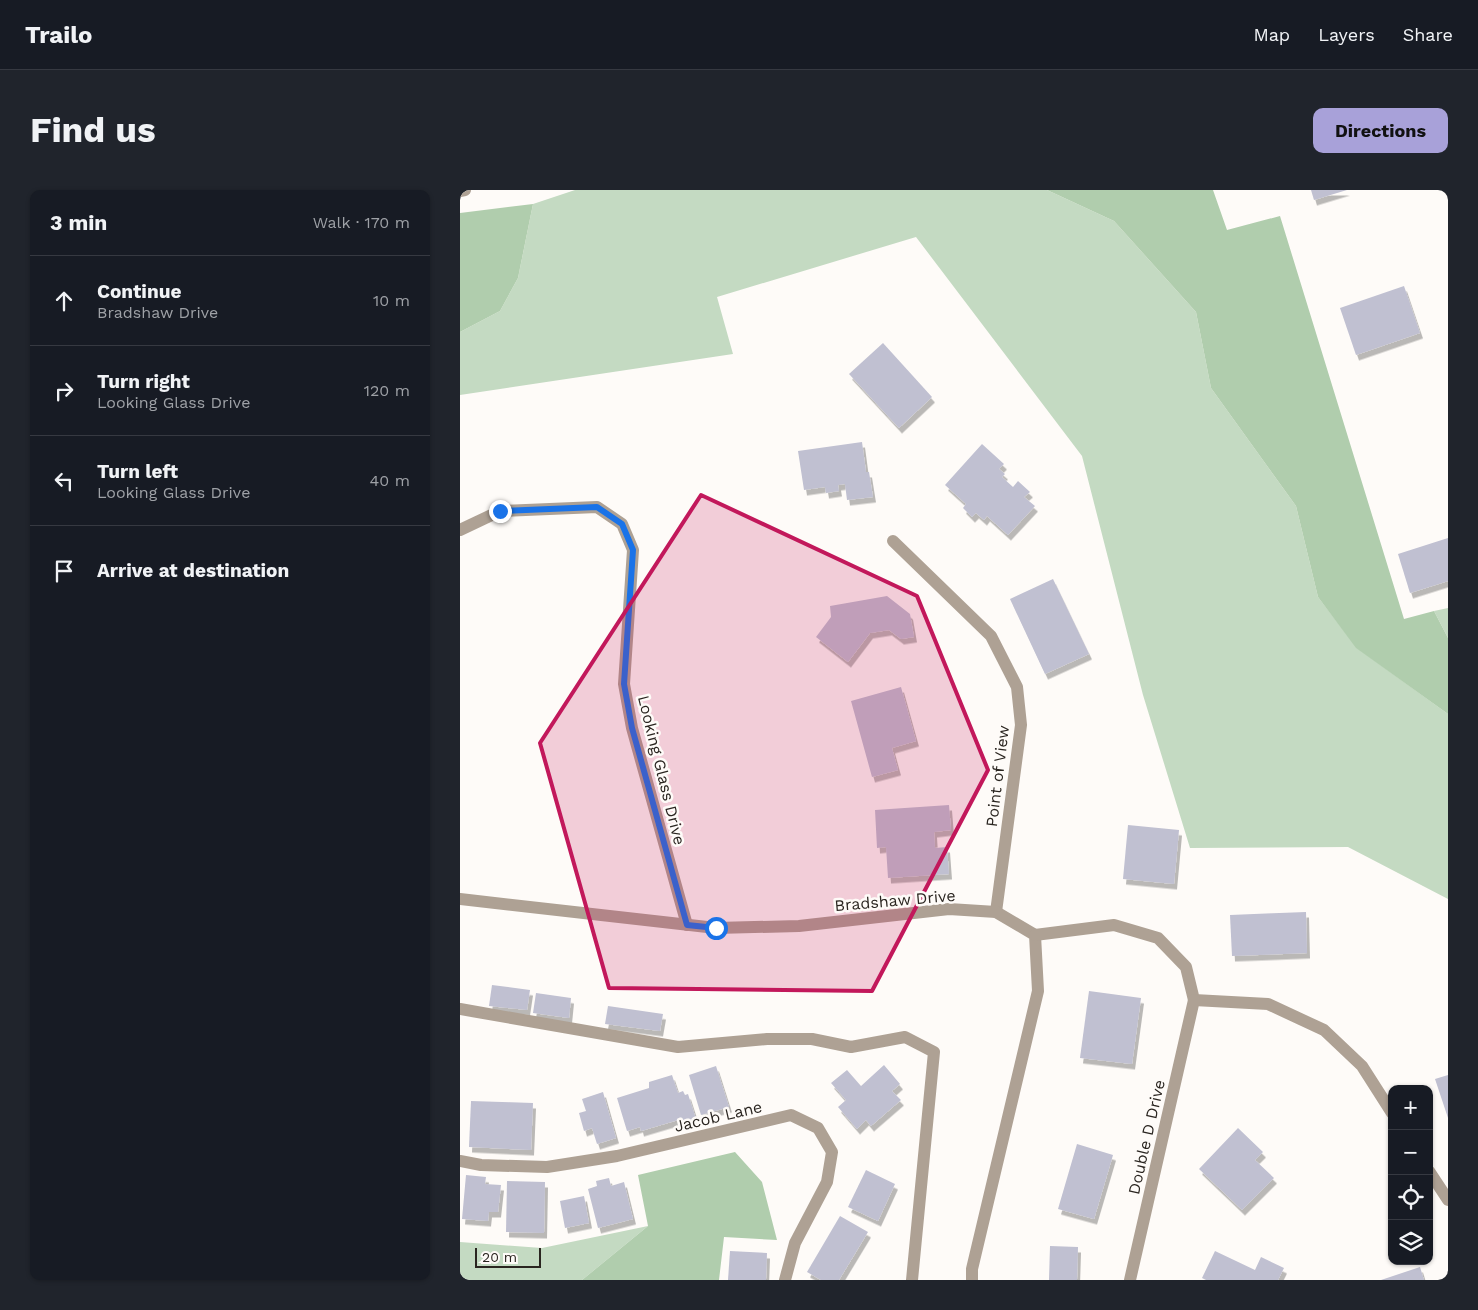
<!DOCTYPE html>
<meta charset="utf-8">
<style>
body{margin:0;font-family:"Work Sans",sans-serif;background:#20242c;color:#f1f3f6}
.controls{position:absolute;right:15px;bottom:15px;display:grid;overflow:hidden;border-radius:10px;box-shadow:0 1px 4px #0004}
.controls button{width:45px;height:45px;display:grid;place-items:center;padding:0;border:0;border-bottom:1px solid #363941;background:#171b24;color:#f1f3f6;font:25px sans-serif}
.scale{position:absolute;left:15px;bottom:12px;width:66px;box-sizing:border-box;padding-left:5px;border:2px solid #2a2520;border-top:0;font-size:14px;line-height:18px;white-space:nowrap;color:#2a2520;-webkit-text-stroke:4px #fefbf8;paint-order:stroke}
.stop{position:absolute;width:15px;height:15px;margin:-11px;border:4px solid #1a73e8;border-radius:50%;background:#fff}
.stop.end{background:#1a73e8;border-color:#fff;box-shadow:0 1px 5px #0008}
.list{margin:0;padding:0;list-style:none}
h2{display:flex;justify-content:space-between;align-items:center;height:65px;margin:0;padding:0 20px;font-size:21px}
h2 small{font-size:16px;font-weight:400;color:#9ea1a6}
.list li{display:grid;grid-template-columns:32px 1fr auto;gap:15px;align-items:center;box-sizing:border-box;height:90px;padding:0 20px;border-top:1px solid #363941}
.list b{display:block;font-size:19px;white-space:nowrap}
.list p{margin:0;font-size:16px;white-space:nowrap;color:#9ea1a6}
.list em{font-size:16px;font-style:normal;color:#9ea1a6}
.icon{flex:none;width:28px;height:28px;fill:none;stroke:currentColor;stroke-width:2;stroke-linecap:round;stroke-linejoin:round}
.map{position:relative;flex:none;width:988px;height:1090px;overflow:hidden;border-radius:10px}
header{display:flex;align-items:center;gap:30px;box-sizing:border-box;height:70px;padding:0 25px;background:#171b24;border-bottom:1px solid #363941}
header strong{font-size:24px}
nav{display:flex;gap:28px;margin-inline-start:auto;font-size:18px}
.intro{display:flex;align-items:center;justify-content:space-between;box-sizing:border-box;height:120px;padding:0 30px}
h1{margin:0;font-size:35px}
.button{padding:12px 22px;border-radius:10px;background:#a8a1d9;color:#111;font-size:18px;font-weight:700}
main{display:flex;gap:30px;padding:0 30px}
aside{flex:1;background:#171b24;border-radius:10px;box-shadow:0 1px 4px #0004}
.map>svg:first-child{display:block}
</style>
<header>
<strong>Trailo</strong>
<nav><a>Map</a><a>Layers</a><a>Share</a></nav>
</header>
<div class="intro"><h1>Find us</h1><a class="button">Directions</a></div>
<main>
<aside>
<h2>3 min<small>Walk · 170 m</small></h2>
<ul class="list">
<li><svg class="icon" aria-label="ahead" viewBox="0 0 24 24"><path d="M12 20V5M6 11l6-6 6 6"/></svg><div><b>Continue</b><p>Bradshaw Drive</p></div><em>10 m</em></li>
<li><svg class="icon" aria-label="right" viewBox="0 0 24 24"><path d="M7 20v-9h11M14 6l5 5-5 5"/></svg><div><b>Turn right</b><p>Looking Glass Drive</p></div><em>120 m</em></li>
<li><svg class="icon" aria-label="left" viewBox="0 0 24 24"><path d="M17 20v-9H6M10 6l-5 5 5 5"/></svg><div><b>Turn left</b><p>Looking Glass Drive</p></div><em>40 m</em></li>
<li><svg class="icon" aria-label="arrive" viewBox="0 0 24 24"><path d="M6 21V4h12l-3 4 3 4H6"/></svg><div><b>Arrive at destination</b></div></li>
</ul>
</aside>
<div class="map">
<svg width="988" height="1090" viewBox="0 0 988 1090">
<defs>
<filter id="shadow"><feDropShadow dx="3" dy="5.5" stdDeviation="0" flood-color="#0004"/></filter>
</defs>
<rect width="100%" height="100%" fill="#fefbf8"/>
<!-- green -->
<g fill="#c4dac2">
<polygon points="115,0 587,0 654,31 736,122 751,198 836,316 858,407 897,458 988,524 988,709 888,657 730,658 683,505 622,266 456,47 257,107 273,164 0,205 0,142 40,121 58,88 73,14"/>
<polygon points="988,418 988,448 974,421"/>
<polygon points="188,1036 122,1090 0,1090 0,1052 82,1058"/>
</g>
<!-- forest -->
<g fill="#b0cdad">
<polygon points="587,0 753,0 767,40 820,26 944,429 974,421 988,448 988,524 896,458 858,407 836,316 751,198 736,122 654,31"/>
<polygon points="73,14 58,88 40,121 0,142 0,23"/>
<polygon points="275,962 302,992 317,1050 264,1047 259,1090 122,1090 188,1036 178,985"/>
</g>
<!-- building -->
<g fill="#c0c0d1" filter="url(#shadow)">
<polygon points="851,0 887,0 854,10"/>
<polygon points="944,96 960,143 896,165 880,118"/>
<polygon points="423,153 472,207 439,238 389,184"/>
<polygon points="402,252 406,282 409,282 413,307 387,310 385,294 378,295 379,301 366,303 365,297 344,300 338,261"/>
<polygon points="522,254 544,274 539,279 545,284 542,287 553,297 558,291 570,302 564,307 575,316 548,345 527,326 524,330 516,323 512,327 503,318 506,314 485,295"/>
<polygon points="988,348 988,391 950,403 938,364"/>
<polygon points="593,389 629,464 585,484 550,409"/>
<polygon points="427,406 450,424 454,447 441,449 429,440 410,443 388,472 356,447 371,427 370,416"/>
<polygon points="441,497 456,551 432,558 438,580 412,587 391,511"/>
<polygon points="489,615 491,640 474,642 475,658 487,657 489,684 428,688 426,657 417,658 415,620"/>
<polygon points="668,635 719,640 714,694 663,689"/>
<polygon points="846,722 847,763 772,766 770,725"/>
<polygon points="32,795 70,800 67,820 29,816"/>
<polygon points="629,801 681,808 672,874 620,868"/>
<polygon points="76,803 111,808 109,828 73,823"/>
<polygon points="148,816 203,824 200,841 145,834"/>
<polygon points="424,875 440,894 432,901 441,910 411,936 406,930 397,939 378,917 386,910 371,893 387,880 401,896"/>
<polygon points="256,876 269,917 241,925 229,885"/>
<polygon points="212,885 218,903 223,901 225,905 228,904 236,929 219,935 218,930 181,941 180,937 167,941 157,908 189,898 189,892"/>
<polygon points="988,885 988,928 975,889"/>
<polygon points="143,902 156,948 137,954 132,938 124,941 119,923 126,921 122,909"/>
<polygon points="11,911 73,913 71,960 9,957"/>
<polygon points="778,938 803,962 795,970 814,988 782,1020 739,979"/>
<polygon points="617,954 653,965 634,1029 598,1019"/>
<polygon points="406,980 435,994 418,1031 388,1017"/>
<polygon points="6,985 26,987 25,994 41,995 38,1022 29,1022 28,1031 2,1029"/>
<polygon points="149,988 151,996 164,992 173,1029 138,1038 128,999 137,996 136,991"/>
<polygon points="47,991 85,992 84,1043 46,1042"/>
<polygon points="124,1006 129,1033 105,1038 100,1011"/>
<polygon points="380,1026 408,1042 379,1090 361,1090 347,1082"/>
<polygon points="590,1056 618,1057 617,1090 589,1090"/>
<polygon points="270,1061 307,1063 306,1090 268,1090"/>
<polygon points="755,1061 795,1080 801,1067 824,1078 818,1090 746,1090 742,1088"/>
<polygon points="960,1077 964,1090 921,1090"/>
</g>
<g fill="none" stroke-linecap="round" stroke-linejoin="round">
<!-- minor -->
<g stroke="#aea194" stroke-width="12">
<polyline points="0,1 5,0"/>
<polyline points="0,340 40,321 137,317 162,334 173,360 164,494 172,538 227,735"/>
<polyline points="433,351 531,446 557,497 561,535 536,722"/>
<polyline points="0,709 256,738 339,736 489,719 536,722 575,745 578,801 512,1079 512,1090"/>
<polyline points="575,745 654,735 698,748 726,777 734,810 808,814 864,840 902,876 932,923"/>
<polyline points="0,819 218,857 307,849 352,849 391,857 445,847 474,862 452,1090"/>
<polyline points="0,971 21,975 87,977 157,966 331,925 358,938 372,962 367,992 335,1053 325,1090"/>
<polyline points="969,981 988,1010"/>
<polyline points="670,1090 734,810"/>
</g>
</g>
<g fill="none" stroke-linecap="round" stroke-linejoin="round">
<!-- route -->
<polyline stroke="#1a73e8" stroke-width="6" points="40,321 137,317 162,334 173,360 164,494 172,538 227,735 256,738"/>
</g>
<!-- marked area -->
<path fill="#c2185b" fill-opacity="0.2" stroke="#c2185b" stroke-width="4" stroke-linejoin="round" d="M 241,305 L 457,406 L 528,580 L 412,801 L 149,798 L 80,553 Z"/>
<g text-anchor="middle" stroke-width="5" stroke-linejoin="round" paint-order="stroke">
<!-- street labels -->
<g font-size="16" fill="#2a2520" stroke="#fefbf8">
<text transform="translate(202 580) rotate(76)" y="6">Looking Glass Drive</text>
<text transform="translate(537 586) rotate(-83)" y="6">Point of View</text>
<text transform="translate(435 710) rotate(-5)" y="6">Bradshaw Drive</text>
<text transform="translate(258 926) rotate(-13)" y="6">Jacob Lane</text>
<text transform="translate(686 947) rotate(-77)" y="6">Double D Drive</text>
</g>
</g>
</svg>
<div class="controls">
<button>+</button>
<button>−</button>
<button><svg class="icon" aria-label="locate" viewBox="0 0 24 24"><circle cx="12" cy="12" r="6"/><path d="M12 2v4M12 18v4M2 12h4M18 12h4"/></svg></button>
<button><svg class="icon" aria-label="layers" viewBox="0 0 24 24"><path d="M12 4l9 5-9 5-9-5zM3 14l9 5 9-5"/></svg></button>
</div>
<div class="scale">20 m</div>
<div class="stop" style="left:256px;top:738px"></div>
<div class="stop end" style="left:40px;top:321px"></div>
</div>
</main>
